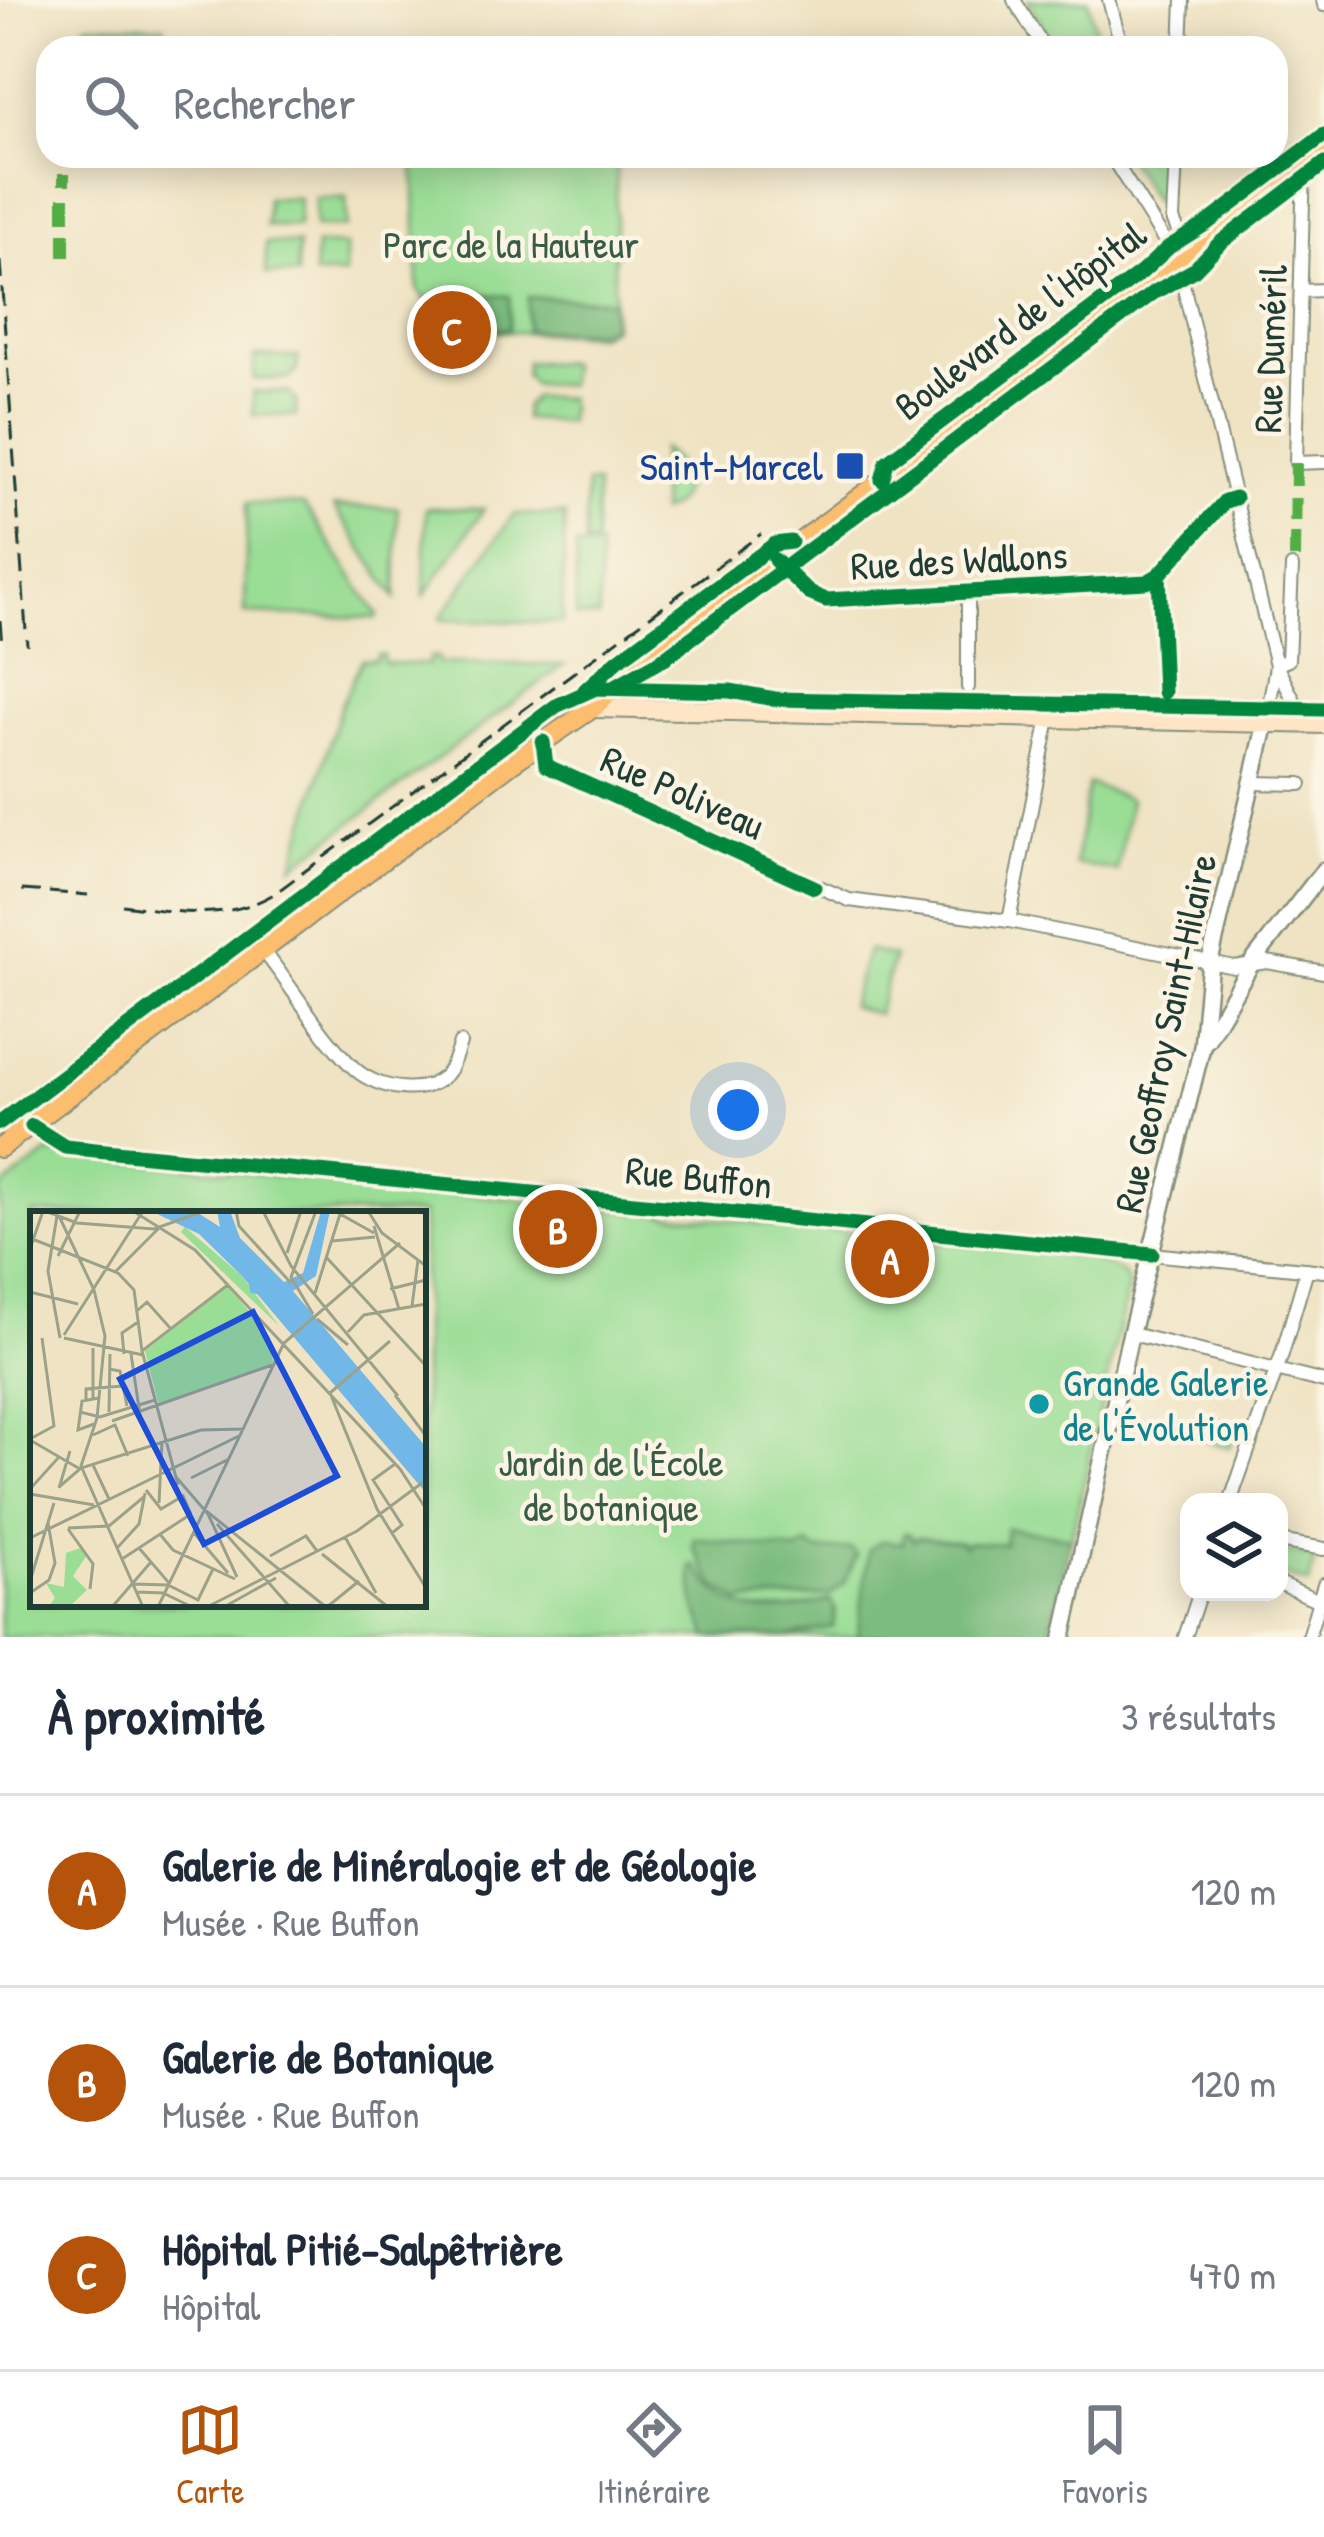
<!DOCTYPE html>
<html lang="fr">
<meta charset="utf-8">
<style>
body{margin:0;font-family:"Patrick Hand",sans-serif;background:#f2f2f3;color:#1f2937}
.controls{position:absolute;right:36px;bottom:36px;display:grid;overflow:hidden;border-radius:24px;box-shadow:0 6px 30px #0003}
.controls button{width:108px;height:108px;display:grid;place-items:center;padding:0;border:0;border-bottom:3px solid #e0e1e3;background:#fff;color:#1f2937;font:60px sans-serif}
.you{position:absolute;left:738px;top:1110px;width:42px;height:42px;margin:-30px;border:9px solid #fff;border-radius:50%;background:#1a73e8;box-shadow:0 0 0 18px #1a73e833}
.badge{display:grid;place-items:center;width:78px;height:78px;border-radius:50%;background:#b45309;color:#fff;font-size:39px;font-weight:700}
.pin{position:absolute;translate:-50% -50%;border:6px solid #fff;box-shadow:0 3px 12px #0006}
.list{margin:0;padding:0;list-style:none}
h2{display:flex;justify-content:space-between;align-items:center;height:156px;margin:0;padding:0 48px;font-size:51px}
h2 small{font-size:39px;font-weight:400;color:#747a83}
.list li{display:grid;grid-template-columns:78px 1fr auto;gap:36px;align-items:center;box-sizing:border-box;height:192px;padding:0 48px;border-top:3px solid #e0e1e3}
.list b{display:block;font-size:45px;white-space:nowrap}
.list p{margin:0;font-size:39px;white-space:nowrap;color:#747a83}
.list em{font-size:39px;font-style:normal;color:#747a83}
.icon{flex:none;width:66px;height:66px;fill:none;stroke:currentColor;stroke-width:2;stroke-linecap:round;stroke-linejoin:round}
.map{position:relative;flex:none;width:1324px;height:1637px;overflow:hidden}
.search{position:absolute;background:#fff;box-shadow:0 6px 30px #0003;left:36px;right:36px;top:36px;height:132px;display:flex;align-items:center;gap:30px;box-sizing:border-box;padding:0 42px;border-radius:36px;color:#747a83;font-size:45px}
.sheet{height:732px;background:#fff}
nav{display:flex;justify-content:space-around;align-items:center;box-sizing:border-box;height:168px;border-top:3px solid #e0e1e3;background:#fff;font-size:33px;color:#747a83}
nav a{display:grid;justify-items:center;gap:6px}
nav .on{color:#b45309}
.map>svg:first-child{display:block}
</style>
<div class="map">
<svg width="1324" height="1637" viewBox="0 0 1324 1637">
<rect width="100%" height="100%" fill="#fcf5e5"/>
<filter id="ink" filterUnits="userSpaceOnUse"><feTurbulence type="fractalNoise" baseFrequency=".00833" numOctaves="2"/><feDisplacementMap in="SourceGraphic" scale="24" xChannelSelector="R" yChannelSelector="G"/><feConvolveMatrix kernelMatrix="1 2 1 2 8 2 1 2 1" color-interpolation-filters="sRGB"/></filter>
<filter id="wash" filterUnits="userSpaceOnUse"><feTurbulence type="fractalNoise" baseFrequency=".004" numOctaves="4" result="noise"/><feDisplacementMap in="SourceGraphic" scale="48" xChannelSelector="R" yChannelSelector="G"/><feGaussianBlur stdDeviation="2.7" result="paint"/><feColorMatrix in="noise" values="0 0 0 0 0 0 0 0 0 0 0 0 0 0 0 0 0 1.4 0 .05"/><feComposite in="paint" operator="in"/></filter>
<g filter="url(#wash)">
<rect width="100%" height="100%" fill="#efe3c3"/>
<!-- green -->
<g fill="#9add95" stroke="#5c8d64" stroke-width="3" fill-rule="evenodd">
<polygon points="1027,0 1088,0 1101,48 1056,48"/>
<polygon points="86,24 164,26 164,48 85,48"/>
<polygon points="414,156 617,156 613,327 599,335 450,330 418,290"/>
<polygon points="1126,156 1165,156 1163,199 1154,201"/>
<polygon points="267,198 299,198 298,226 266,226"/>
<rect x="315" y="198" width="31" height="29"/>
<polygon points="266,243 298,244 297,275 266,274"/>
<polygon points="316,245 345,246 345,275 314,275"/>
<polygon points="254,356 298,357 297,371 288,379 254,379"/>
<polygon points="526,362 569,363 568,385 533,384 525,376"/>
<polygon points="993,371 997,376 917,435 913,431"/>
<polygon points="253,392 288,392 296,401 296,416 253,415"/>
<polygon points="533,397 568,398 568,422 524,419 525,406"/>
<path d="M 661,449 C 687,463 694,503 660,512 Z"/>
<polygon points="586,484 596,484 595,544 585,544"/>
<polygon points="247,503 304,505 378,615 376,618 245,614"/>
<polygon points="334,507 398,508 396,598"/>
<polygon points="426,508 484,509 424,596"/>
<polygon points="514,514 565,515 562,623 442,620 441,617"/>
<rect x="576" y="547" width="23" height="70"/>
<polygon points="377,655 383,655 384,663 429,664 430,657 438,657 439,663 564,665 293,866 341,705 362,660 376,660"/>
<polygon points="1088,784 1130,799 1117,871 1075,864"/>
<polygon points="867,950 894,957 877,1014 850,1006"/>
<path d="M 48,1153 L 1082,1255 L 1122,1272 L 1129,1284 L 1049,1637 L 0,1637 L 0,1189 ZM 33,1214 L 423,1214 L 423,1604 L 33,1604 Z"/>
<polygon points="1213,1421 1237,1425 1230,1447 1208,1442"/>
<polygon points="1279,1549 1315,1557 1309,1584 1279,1574"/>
</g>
<!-- forest -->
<g fill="#7bbc7e" stroke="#4d7c59" stroke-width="3">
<polygon points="439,293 510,296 509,329 451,327 437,312"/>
<polygon points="528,297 612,300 611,326 598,332 526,330"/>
<polygon points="1006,1528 1071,1537 1049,1637 857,1637 869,1549 881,1541 903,1543 904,1533 910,1534 914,1541 918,1537 961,1542 964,1546 967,1542 1004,1544"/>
<polygon points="695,1538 798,1551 807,1545 818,1551 851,1549 857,1555 844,1583 830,1595 740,1602 715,1586 693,1546"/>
<path d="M 696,1566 C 731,1622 771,1616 830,1600 L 835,1609 L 833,1627 L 786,1637 L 708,1637 L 695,1604 L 691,1567 Z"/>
</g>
</g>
<g filter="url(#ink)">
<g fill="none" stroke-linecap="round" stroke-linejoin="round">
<!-- minor casing -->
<g stroke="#87907c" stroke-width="16">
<g id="minor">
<polyline points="1014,0 1044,48"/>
<polyline points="1109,0 1122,48"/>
<polyline points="1323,0 1324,5"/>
<polyline points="1181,48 1183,0"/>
<polyline points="1111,156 1177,260 1276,665 1306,724"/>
<polyline points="1176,156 1173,219 1181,238 1177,259"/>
<polyline points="1304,164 1296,463 1324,462"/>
<polyline points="1301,291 1324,290"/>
<polyline points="775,560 809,593 826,600 1147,582 1159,575"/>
<polyline points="1276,665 1288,660 1292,567"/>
<polyline points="968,687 968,594"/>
<polyline points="1164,720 1159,575 1225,501 1235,498"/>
<polyline points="1266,723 1276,666"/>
<polyline points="543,742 546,765 551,768 849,900 1009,921 1234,967 1267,962 1324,972"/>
<polyline points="1252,783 1301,784"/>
<polyline points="1009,921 1049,718"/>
<path d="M 262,949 C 291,985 323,1040 355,1069 C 378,1090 430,1099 449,1070 C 454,1062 457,1052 460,1043"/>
<polyline points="32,1126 65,1147 1324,1271"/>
<polyline points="1132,1334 1324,1382"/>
<polyline points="1230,1502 1282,1354 1307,1269"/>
<polyline points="1279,1541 1324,1549"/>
<polyline points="1279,1583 1319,1601"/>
<polyline points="1185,1637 1200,1592"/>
<polyline points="1308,1637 1324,1584"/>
</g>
</g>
<!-- tertiary casing -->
<g stroke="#87907c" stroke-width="20">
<g id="tertiary">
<polyline points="1207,1040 1251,964 1324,870"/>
<polyline points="1063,1637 1128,1345 1202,1047 1210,961 1266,723"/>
</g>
</g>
<!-- secondary casing -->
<g stroke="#87907c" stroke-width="22">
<polyline id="secondary" points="593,708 1324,724"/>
</g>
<!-- primary casing -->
<g stroke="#87907c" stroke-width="22">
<polyline id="primary" points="0,1148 512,763 593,708 642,660 1324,150"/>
</g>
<!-- minor -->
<use href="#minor" stroke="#fff" stroke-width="12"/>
<!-- tertiary -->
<use href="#tertiary" stroke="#fff" stroke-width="15"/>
<!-- secondary -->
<use href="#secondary" stroke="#fde5c5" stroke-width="18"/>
<!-- primary -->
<use href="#primary" stroke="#fbbd6e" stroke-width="18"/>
<!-- rail -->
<g stroke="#1f3d34" stroke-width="3" stroke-dasharray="18 9" stroke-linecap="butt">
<polyline points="0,261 27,645"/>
<polyline points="0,620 2,646"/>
<polyline points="22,890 88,895"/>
<path d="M 123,905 C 177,912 225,922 274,894 L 761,534"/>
</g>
<!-- quiet -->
<g stroke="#52ad45" stroke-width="12" stroke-dasharray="24 12" stroke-linecap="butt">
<polyline points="64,257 64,173"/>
<polyline points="1295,558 1296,463"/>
</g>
<!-- cycleway casing -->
<g stroke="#fcf5e5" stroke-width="22">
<g id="cycleway">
<polyline points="882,480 887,462 1142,272 1169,247 1206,224 1324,135"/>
<polyline points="775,560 809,593 826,600 1147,582 1159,575"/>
<polyline points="612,688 662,660 1153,293 1194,270 1220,243 1324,164"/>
<polyline points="585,690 618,660 775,544 791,542"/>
<polyline points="1164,692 1159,575 1225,501 1235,498"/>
<polyline points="543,742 546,765 551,768 814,887"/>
<polyline points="0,1123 556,706 596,688 730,691 775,699 1324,709"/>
<polyline points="32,1126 65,1147 1152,1254"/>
</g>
</g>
<!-- cycleway -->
<use href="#cycleway" stroke="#00873e" stroke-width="15"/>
</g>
</g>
<!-- markers -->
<rect fill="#1a4fb4" stroke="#fcf5e5" stroke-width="4.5" x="835" y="451" width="30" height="30" rx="6"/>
<circle fill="#0f9aa8" stroke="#fcf5e5" stroke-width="4.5" cx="1039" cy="1404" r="12"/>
<g text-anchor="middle" stroke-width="9" stroke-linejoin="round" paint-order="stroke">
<!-- park labels -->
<g font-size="39" fill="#385d47" stroke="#fcf5e5">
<text x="511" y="258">Parc de la Hauteur</text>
<text x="611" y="1476">Jardin de l'École<tspan x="611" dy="45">de botanique</tspan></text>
</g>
<!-- street labels -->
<g font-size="39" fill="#1f3d34" stroke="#fcf5e5">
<text transform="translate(1020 320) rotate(-37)" y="14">Boulevard de l'Hôpital</text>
<text transform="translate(1270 349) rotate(-88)" y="14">Rue Duméril</text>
<text transform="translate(959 560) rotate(-3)" y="14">Rue des Wallons</text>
<text transform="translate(683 792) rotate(24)" y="14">Rue Poliveau</text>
<text transform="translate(1165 1033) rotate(-78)" y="14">Rue Geoffroy Saint-Hilaire</text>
<text transform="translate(699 1177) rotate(6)" y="14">Rue Buffon</text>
</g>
<!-- transit labels -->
<g font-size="39" fill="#164399" stroke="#fcf5e5" text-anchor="end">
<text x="823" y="480">Saint-Marcel</text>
</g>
<!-- culture labels -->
<g font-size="39" fill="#0d838f" stroke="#fcf5e5" text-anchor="start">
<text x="1063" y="1396">Grande Galerie<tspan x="1063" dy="45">de l'Évolution</tspan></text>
</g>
</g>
<!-- overview -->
<g transform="translate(30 1211)">
<rect width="396" height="396" fill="#efe3c3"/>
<path d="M 155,16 L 212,65 L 249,115 L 151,21 ZM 198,75 L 240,126 L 243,152 L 129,195 L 115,140 ZM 50,337 L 57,344 L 43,365 L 57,379 L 39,396 L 18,396 L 25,387 L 16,372 L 34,376 L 36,342 Z" fill="#9add95"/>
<path d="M 121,0 L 165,0 L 190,16 L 187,0 L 200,0 L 210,27 L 254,71 L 273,62 L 291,0 L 300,0 L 286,65 L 263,80 L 396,236 L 396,282 L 212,65 L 169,23 Z" fill="#71b8e8"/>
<path fill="none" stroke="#71b8e8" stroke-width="6" d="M 196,0 L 209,34 L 317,153 L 316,162 L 272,123M 157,10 L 193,35 L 220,63 L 223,79 L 238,83 L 266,115"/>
<path fill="none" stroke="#9ca18a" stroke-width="3" d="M 15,0 L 47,12 L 124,18 L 174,0M 103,0 L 165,39 L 370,258 L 396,298M 206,0 L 209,15 L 261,72M 233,0 L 261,55 L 368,185M 338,0 L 352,22 L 396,55M 310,3 L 344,22M 27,5 L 18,60 L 30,127M 29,5 L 64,79 L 75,125 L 67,207 L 51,255 L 113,396M 344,15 L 369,98M 0,27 L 88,62 L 104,79 L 112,140 L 148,274M 302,30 L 345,26M 0,38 L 13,0M 257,42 L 271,0M 28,45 L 50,0M 297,47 L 396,155M 85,61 L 129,17M 360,78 L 396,69M 0,81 L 48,93M 285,82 L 311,0M 382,95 L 388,49M 108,99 L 117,91 L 141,118M 283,103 L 261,66 L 286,0M 287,108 L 318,134M 318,121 L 334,104 L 396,93M 34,124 L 113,0M 34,127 L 113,144M 63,137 L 63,188M 112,140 L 199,73M 94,143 L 92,122 L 108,111M 101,143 L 110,204M 79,158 L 90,160 L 97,195M 300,182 L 347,298 L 396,377M 300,182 L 360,130M 365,184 L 396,225M 56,189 L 56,178 L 93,175M 50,201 L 70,206 L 125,189M 79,201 L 80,143M 82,210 L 245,153M 64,213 L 48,219 L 52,190 L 69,187M 63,224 L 85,214 L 98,245M 0,228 L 24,215 L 12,127M 0,229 L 50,258M 63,254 L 79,288M 146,266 L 178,303 L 207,366M 161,267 L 199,248M 29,276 L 51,257 L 171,219 L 214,218M 29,277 L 40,240M 0,278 L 29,246M 116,279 L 131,298 L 153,285 L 161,303M 0,283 L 64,294M 129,292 L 132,230M 175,299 L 296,396M 187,313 L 260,396M 38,317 L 79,315 L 115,285M 38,318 L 63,353 L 60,378M 129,322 L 143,339 L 205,368M 164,322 L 198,362M 362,322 L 372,314 L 343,269 L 365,253M 315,326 L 346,382M 0,327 L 211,224M 88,336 L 109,313 L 115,282M 109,337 L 139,372M 292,343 L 358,396M 240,345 L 276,325 L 287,340M 92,348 L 161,303M 0,370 L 24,292M 103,373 L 138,374 L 168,389 L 183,358M 107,381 L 133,382 L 162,396M 0,382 L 19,369 L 25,352 L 18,312M 82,396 L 121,351M 128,396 L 254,132 L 370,32M 177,396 L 327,320 L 396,269M 194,396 L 246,367M 297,396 L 329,370"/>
<path fill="#1d4ed8" fill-opacity="0.15" stroke="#1d4ed8" stroke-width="6" d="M 223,101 L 307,265 L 174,333 L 90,168 Z"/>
<rect width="396" height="396" fill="none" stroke="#1f3d34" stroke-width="6"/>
</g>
</svg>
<div class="controls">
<button><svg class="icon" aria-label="layers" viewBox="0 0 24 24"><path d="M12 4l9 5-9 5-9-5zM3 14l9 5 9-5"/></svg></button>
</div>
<div class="you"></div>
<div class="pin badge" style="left:890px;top:1259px">A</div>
<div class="pin badge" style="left:558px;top:1229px">B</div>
<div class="pin badge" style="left:452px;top:330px">C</div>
<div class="search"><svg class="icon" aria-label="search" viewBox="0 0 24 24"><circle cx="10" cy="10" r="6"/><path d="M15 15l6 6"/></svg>Rechercher</div>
</div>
<section class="sheet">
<h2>À proximité<small>3 résultats</small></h2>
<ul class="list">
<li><span class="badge">A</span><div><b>Galerie de Minéralogie et de Géologie</b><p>Musée · Rue Buffon</p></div><em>120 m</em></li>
<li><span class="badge">B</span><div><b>Galerie de Botanique</b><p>Musée · Rue Buffon</p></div><em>120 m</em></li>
<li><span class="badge">C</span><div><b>Hôpital Pitié-Salpêtrière</b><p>Hôpital</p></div><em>470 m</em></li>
</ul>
</section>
<nav>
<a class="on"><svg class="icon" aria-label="map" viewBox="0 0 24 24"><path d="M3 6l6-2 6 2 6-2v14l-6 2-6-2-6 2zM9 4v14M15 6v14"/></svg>Carte</a>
<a><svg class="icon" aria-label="directions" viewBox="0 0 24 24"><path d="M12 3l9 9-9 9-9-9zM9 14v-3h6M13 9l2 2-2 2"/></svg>Itinéraire</a>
<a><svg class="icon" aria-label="saved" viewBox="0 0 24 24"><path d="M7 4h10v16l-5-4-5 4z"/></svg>Favoris</a>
</nav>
